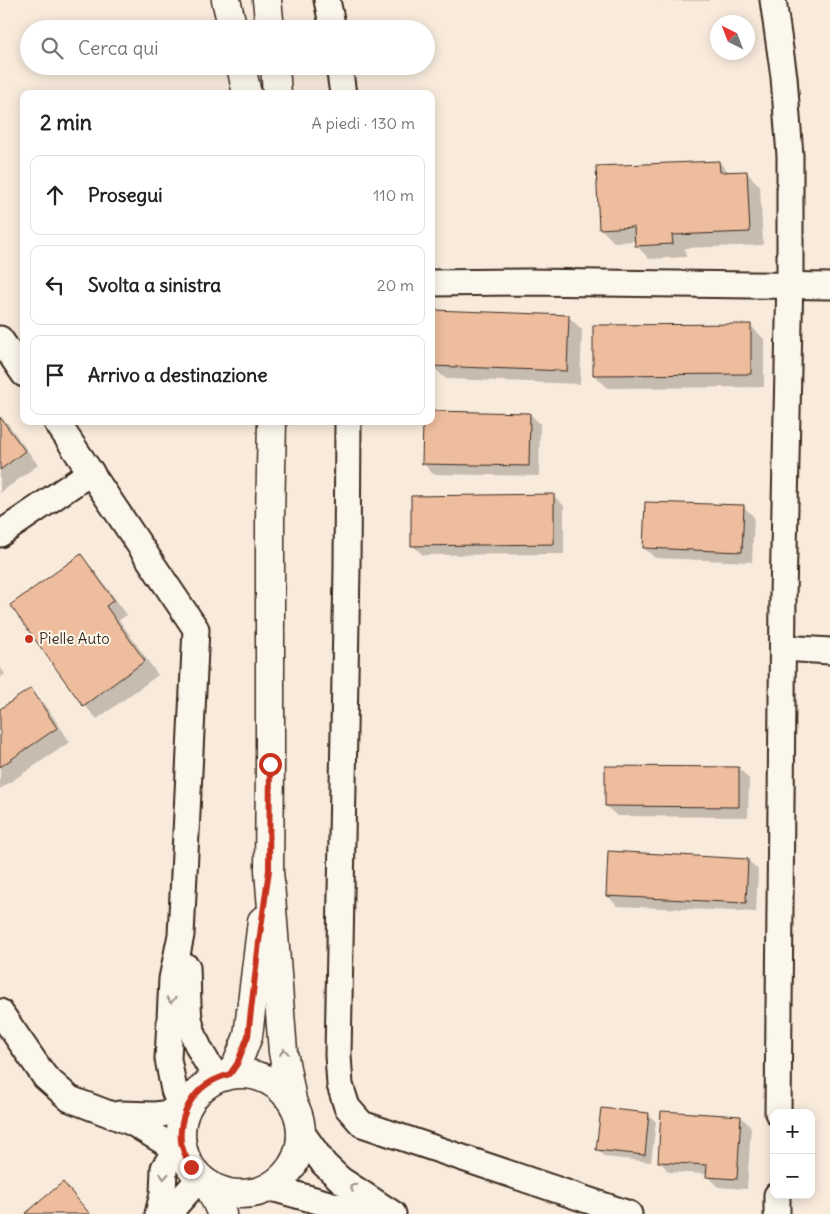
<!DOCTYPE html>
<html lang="it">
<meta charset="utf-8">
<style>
body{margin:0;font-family:Delius,sans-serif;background:#f2f2f2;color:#222}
.controls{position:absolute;right:15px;bottom:15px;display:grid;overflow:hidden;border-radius:10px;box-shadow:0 2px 12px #0003}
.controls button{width:45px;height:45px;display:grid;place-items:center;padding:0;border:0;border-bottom:1px solid #e0e0e0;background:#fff;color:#222;font:25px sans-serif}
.compass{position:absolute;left:710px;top:15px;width:45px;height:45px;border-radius:50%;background:#fff;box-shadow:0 2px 12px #0003;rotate:318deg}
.stop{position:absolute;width:15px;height:15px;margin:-11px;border:4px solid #c8321e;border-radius:50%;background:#fff}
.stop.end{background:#c8321e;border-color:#fff;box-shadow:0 1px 5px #0008}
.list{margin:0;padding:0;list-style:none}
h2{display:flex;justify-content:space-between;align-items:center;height:65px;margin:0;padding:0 20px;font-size:21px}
h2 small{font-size:16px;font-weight:400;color:#767676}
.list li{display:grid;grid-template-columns:32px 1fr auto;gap:15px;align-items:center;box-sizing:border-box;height:80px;margin:0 10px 10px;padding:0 10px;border:1px solid #e0e0e0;border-radius:10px}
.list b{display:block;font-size:19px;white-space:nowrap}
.list em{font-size:16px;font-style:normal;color:#767676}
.icon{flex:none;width:28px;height:28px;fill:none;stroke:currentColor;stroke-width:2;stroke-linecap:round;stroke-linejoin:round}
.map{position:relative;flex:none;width:830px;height:1214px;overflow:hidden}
.search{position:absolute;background:#fff;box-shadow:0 2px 12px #0003;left:20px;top:20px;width:415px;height:55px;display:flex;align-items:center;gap:12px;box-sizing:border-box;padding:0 18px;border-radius:28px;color:#767676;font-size:19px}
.panel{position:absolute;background:#fff;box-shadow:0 2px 12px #0003;left:20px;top:90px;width:415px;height:335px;border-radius:10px}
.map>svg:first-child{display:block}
</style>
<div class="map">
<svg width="830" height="1214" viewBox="0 0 830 1214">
<rect width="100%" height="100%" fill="#f8ebdc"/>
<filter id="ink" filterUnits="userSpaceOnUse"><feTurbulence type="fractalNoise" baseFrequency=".02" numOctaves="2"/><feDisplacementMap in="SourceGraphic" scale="10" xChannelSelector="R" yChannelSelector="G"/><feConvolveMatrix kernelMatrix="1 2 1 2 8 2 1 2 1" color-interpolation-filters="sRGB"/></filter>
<g filter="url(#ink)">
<!-- shadow -->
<g fill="#0003">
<polygon points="662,0 709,0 709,1 663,1"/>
<polygon points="719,162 730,173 747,173 760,186 763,245 685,248 686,257 649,259 636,245 636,241 614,242 600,228"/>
<polygon points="568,316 582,330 580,384 446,379 432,366"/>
<polygon points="750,325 764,339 764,387 608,388 594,375"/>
<polygon points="530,414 540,424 539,476 433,474 423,463 431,421"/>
<polygon points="0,417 8,424 38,465 0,493"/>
<polygon points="553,495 564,506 564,554 423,555 412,545"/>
<polygon points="744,507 754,517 752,562 655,558 644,548"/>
<polygon points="81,556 94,570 127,615 119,620 158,675 97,719 84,705"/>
<polygon points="0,667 5,674 0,678"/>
<polygon points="30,690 44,703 70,742 0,789 0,710"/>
<polygon points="739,768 749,779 748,817 617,816 606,806"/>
<polygon points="748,860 758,870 756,912 617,906 607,895"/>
<polygon points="649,1115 656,1122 651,1162 605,1157 598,1150"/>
<polygon points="741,1117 751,1127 747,1189 718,1187 708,1177 708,1174 669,1172 659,1161"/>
</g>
<!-- building -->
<g fill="#edbd9e" stroke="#3b2a1e">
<polygon points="719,161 720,172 747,171 750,232 672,235 673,244 635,246 634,227 599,229 596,166"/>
<polygon points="433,310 569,315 567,371 431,366"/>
<polygon points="751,324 751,374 593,375 593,325"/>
<polygon points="431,411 530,413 529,466 422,464 423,421 431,421"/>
<polygon points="0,417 25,451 0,470"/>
<polygon points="554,494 554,544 411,546 411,496"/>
<polygon points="645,502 744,505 742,552 643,548"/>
<polygon points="81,554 114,600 106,606 145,661 83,706 10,605"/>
<polygon points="31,688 57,728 0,767 0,709"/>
<polygon points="605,766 739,767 739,807 605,806"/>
<polygon points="608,851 748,859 746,903 606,896"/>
<polygon points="601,1108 649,1113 645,1155 596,1150"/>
<polygon points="661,1111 741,1116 737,1179 706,1177 707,1165 658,1162"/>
<polygon points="63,1182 90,1214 27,1214 26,1213"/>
</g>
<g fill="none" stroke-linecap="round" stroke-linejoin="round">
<!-- minor casing -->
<g stroke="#3b2a1e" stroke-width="29">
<g id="minor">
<polyline points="327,0 333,29"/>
<polyline points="773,0 784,77 790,156 790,276 783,597 778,1113"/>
<polyline points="339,66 343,94"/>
<polyline points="431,283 527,282 830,286"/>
<polyline points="0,339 24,374"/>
<polyline points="56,421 196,629 181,935 172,979 168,1059 174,1090 181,1109 181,1127"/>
<polyline points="348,421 347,568 338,1055 340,1085 347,1107 362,1124 629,1214"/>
<polyline points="0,534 91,472"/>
<polyline points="783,648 830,651"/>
<path d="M 187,967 C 188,983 187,1001 189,1018 C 193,1041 204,1060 218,1078"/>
<polyline points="0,1012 45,1077 70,1099 133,1123 184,1154"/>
<polyline points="120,1114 154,1115 175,1112 189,1103"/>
<polyline points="302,1133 324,1164 341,1180 393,1214"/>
<polyline points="268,1187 365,1214"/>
<polyline points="158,1214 163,1194 164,1168 181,1142"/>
<polyline points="172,1214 175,1206 200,1178"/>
<polyline points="777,1214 777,1195"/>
</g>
</g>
<!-- secondary casing -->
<g stroke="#3b2a1e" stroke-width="31">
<g id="secondary">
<polyline points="226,0 233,29"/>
<polyline points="267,0 270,29"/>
<polyline points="241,66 247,94"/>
<polyline points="275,66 277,94"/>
<polyline points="272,421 270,519 270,764 269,870 283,1052 292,1100"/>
<circle cx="241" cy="1134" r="60"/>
<polyline points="230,1074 237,1064 248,1036 262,921"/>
<polyline points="208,1184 222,1214"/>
</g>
</g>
<!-- minor -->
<use href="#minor" stroke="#fbf7ec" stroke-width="25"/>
<!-- secondary -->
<use href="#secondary" stroke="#fbf7ec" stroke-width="28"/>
</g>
<!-- one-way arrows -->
<defs><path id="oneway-chevron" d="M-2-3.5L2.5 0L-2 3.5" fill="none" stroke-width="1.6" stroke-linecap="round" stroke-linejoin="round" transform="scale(1.25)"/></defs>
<g stroke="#9b9085">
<use href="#oneway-chevron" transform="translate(171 1000) rotate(94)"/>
<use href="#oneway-chevron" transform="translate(284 1052) rotate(-98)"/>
<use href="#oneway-chevron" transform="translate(164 1176) rotate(93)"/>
<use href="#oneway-chevron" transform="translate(353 1187) rotate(-147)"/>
</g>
</g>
<g fill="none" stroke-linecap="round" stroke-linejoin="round" filter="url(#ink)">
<!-- route -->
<path stroke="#c8321e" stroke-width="6" d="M 191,1167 C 187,1159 182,1151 181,1141 C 179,1122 187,1101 202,1088 C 210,1081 220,1077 230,1074 L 237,1064 L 248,1036 L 259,942 L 269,870 L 270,764"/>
</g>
<!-- markers -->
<circle fill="#c8321e" stroke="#fbf7ec" stroke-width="2" cx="29" cy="639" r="5"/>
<g text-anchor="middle" stroke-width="4" stroke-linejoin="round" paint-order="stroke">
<!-- poi labels -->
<g font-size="15" fill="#3b2a1e" stroke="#fbf7ec" text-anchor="start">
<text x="39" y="644">Pielle Auto</text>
</g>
</g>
</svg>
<div class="controls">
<button>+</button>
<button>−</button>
</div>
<svg class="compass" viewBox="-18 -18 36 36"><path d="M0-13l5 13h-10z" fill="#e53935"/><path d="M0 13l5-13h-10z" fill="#767676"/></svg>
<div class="stop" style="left:270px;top:764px"></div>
<div class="stop end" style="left:191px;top:1167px"></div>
<div class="search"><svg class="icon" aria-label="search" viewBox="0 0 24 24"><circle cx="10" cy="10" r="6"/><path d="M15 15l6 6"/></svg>Cerca qui</div>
<section class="panel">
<h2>2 min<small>A piedi · 130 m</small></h2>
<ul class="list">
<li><svg class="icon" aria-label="ahead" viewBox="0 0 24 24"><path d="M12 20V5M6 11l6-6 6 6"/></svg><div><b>Prosegui</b></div><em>110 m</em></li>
<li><svg class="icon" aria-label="left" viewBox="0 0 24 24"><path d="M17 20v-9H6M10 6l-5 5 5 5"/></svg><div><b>Svolta a sinistra</b></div><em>20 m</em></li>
<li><svg class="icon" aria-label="arrive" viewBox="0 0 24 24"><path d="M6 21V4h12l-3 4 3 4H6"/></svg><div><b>Arrivo a destinazione</b></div></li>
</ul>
</section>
</div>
